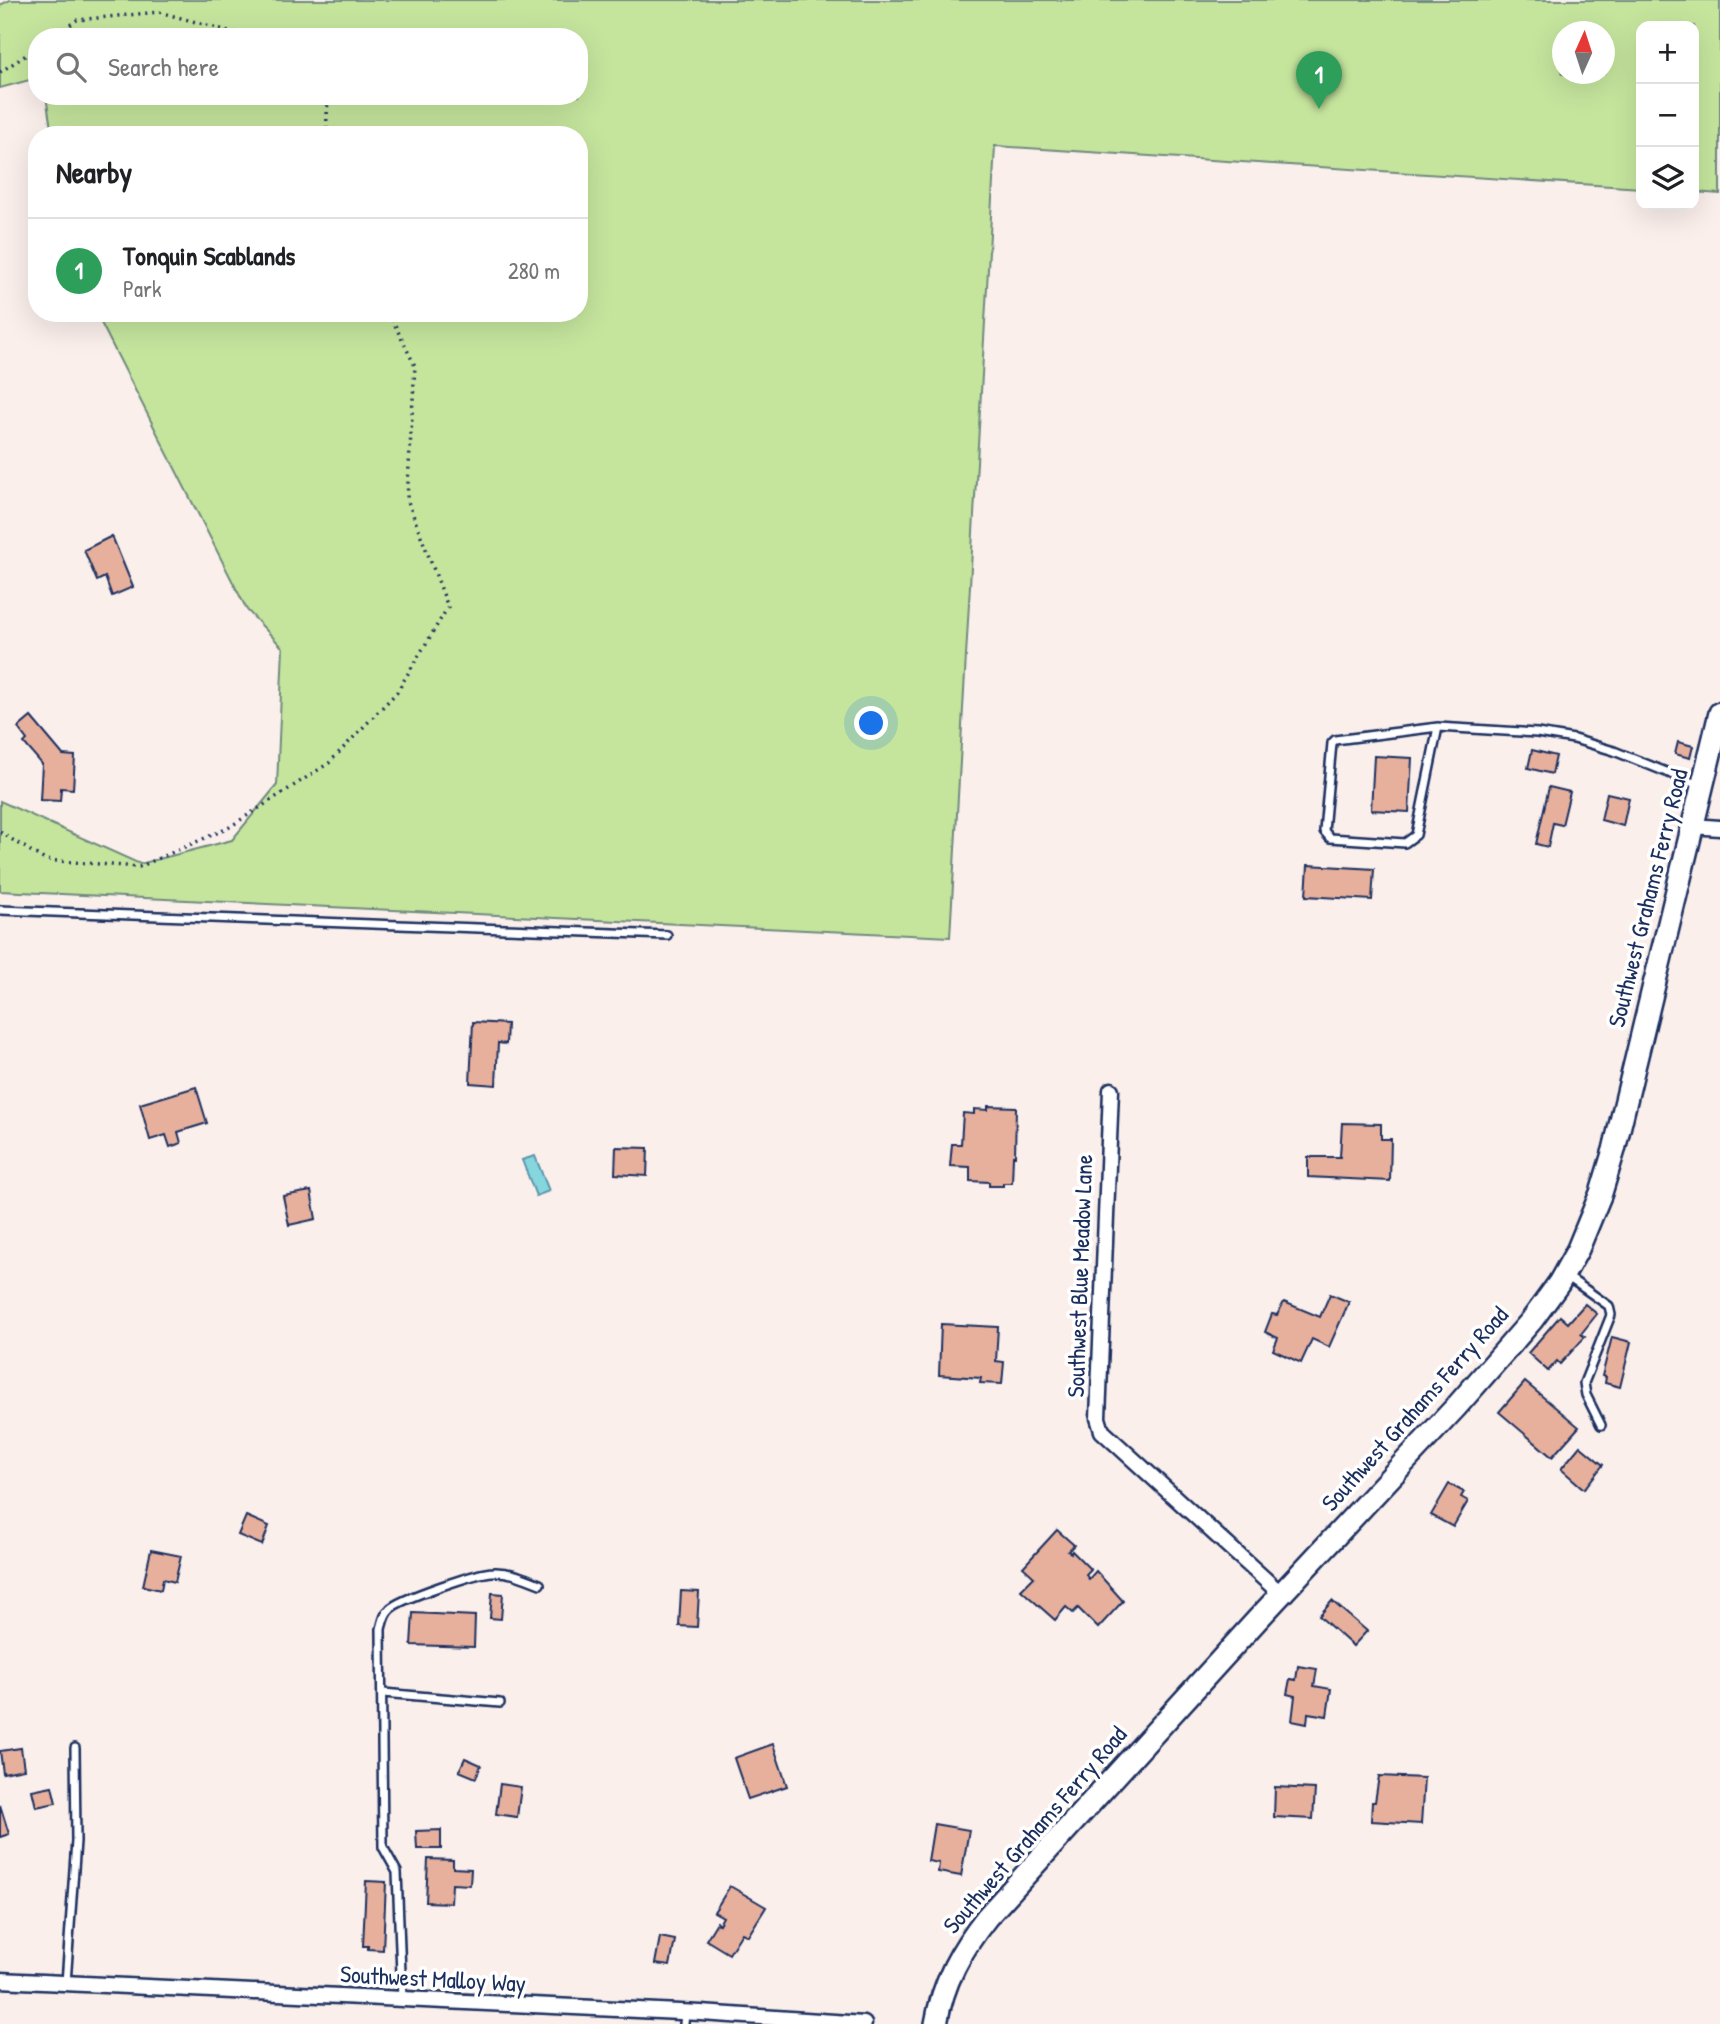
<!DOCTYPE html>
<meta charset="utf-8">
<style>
body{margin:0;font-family:"Patrick Hand",sans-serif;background:#f2f2f2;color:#202124}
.controls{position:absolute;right:21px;top:21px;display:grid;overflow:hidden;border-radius:14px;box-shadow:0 7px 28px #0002}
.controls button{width:63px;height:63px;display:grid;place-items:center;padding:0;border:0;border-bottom:2px solid #e0e0e0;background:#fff;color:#202124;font:35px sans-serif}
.compass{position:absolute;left:1552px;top:21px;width:63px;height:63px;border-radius:50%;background:#fff;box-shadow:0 7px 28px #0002;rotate:3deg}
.you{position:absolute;left:872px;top:724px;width:24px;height:24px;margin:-18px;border:5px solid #fff;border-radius:50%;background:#1a73e8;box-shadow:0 0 0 10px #1a73e833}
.badge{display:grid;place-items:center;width:46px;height:46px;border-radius:50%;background:#1b2f5e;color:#fff;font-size:23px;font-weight:700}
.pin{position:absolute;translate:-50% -58px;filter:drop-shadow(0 2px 4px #0008)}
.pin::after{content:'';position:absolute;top:37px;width:24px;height:21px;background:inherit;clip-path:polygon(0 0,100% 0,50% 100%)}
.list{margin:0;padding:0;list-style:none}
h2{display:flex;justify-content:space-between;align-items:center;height:91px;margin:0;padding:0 28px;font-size:30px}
h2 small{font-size:23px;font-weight:400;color:#757577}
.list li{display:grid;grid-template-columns:46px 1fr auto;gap:21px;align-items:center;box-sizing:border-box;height:105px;padding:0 28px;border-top:2px solid #e0e0e0}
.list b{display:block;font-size:26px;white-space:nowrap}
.list p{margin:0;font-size:23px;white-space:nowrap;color:#757577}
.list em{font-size:23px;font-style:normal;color:#757577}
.icon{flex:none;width:38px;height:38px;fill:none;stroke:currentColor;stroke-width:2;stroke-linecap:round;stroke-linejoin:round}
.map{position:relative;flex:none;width:1720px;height:2024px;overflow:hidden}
.search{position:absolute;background:#fff;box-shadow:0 7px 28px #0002;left:28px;top:28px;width:560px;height:77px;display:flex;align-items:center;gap:18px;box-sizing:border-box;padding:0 24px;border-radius:28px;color:#757577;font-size:26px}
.panel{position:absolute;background:#fff;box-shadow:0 7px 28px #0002;left:28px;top:126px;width:560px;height:196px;border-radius:28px}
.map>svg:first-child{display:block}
</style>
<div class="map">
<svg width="1720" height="2024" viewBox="0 0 1720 2024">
<rect width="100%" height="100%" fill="#faefeb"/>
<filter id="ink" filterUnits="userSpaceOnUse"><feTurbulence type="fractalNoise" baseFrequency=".0143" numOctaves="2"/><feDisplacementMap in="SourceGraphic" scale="14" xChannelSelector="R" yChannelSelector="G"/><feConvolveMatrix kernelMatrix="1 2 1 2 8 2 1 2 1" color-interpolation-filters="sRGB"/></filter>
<g filter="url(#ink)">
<!-- green -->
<path fill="#c5e59d" stroke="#708a7e" stroke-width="2" fill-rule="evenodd" d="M 10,0 L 1720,0 L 1720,194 L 1694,192 L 1694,26 L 1641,26 L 1641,188 L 995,146 L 950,937 L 0,891 L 0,801 L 140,864 L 232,840 L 277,785 L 283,648 L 247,610 L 96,313 L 579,313 L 579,135 L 52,135 L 46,96 L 579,96 L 579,37 L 37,37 L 37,78 L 0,88 L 0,5 ZM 1562,32 L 1604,32 L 1604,74 L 1562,74 Z"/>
<!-- water -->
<polygon fill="#85d6dd" stroke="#5b93aa" stroke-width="2" points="535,1156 549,1191 536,1196 522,1160"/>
<!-- building -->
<g fill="#e7b09d" stroke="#1b2f5e" stroke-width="2">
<polygon points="112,536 133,587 112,596 105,577 97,581 84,550"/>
<polygon points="31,717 63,755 75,756 73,789 61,788 60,801 40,800 42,764 24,743 27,740 18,728"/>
<polygon points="1678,742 1693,746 1690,758 1675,754"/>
<polygon points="1532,750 1556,756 1552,774 1528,768"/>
<polygon points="1374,756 1412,758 1409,812 1371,810"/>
<polygon points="1549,787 1570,792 1562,825 1553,823 1548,847 1536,844"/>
<polygon points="1607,793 1629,798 1623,826 1601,820"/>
<polygon points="1308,865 1374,869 1372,900 1306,896"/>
<polygon points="473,1022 507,1024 506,1044 498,1043 496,1085 470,1083"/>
<polygon points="196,1087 207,1123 178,1132 181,1143 170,1147 166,1135 150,1140 140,1104"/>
<polygon points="988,1106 1016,1107 1015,1156 1013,1156 1012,1183 1003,1183 1003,1186 989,1186 989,1182 970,1181 970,1167 950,1166 952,1144 961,1144 963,1113 974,1114 974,1109 988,1110"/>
<polygon points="1342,1123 1381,1124 1381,1139 1391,1139 1390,1181 1308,1177 1308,1157 1340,1157"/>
<polygon points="616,1147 648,1148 647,1176 615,1174"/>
<polygon points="311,1191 316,1219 289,1225 283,1196"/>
<polygon points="1330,1294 1349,1302 1329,1347 1312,1339 1301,1363 1273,1350 1278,1338 1265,1332 1272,1314 1277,1315 1284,1302 1320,1317"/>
<polygon points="1585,1304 1597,1314 1581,1334 1585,1337 1560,1364 1557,1361 1548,1371 1528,1353 1560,1316 1568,1323"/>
<polygon points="941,1324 998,1327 996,1361 1004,1362 1002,1384 980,1383 981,1378 939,1375"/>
<polygon points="1612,1337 1631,1342 1620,1387 1605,1383 1606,1377 1602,1376"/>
<polygon points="1525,1382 1579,1427 1552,1457 1499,1412"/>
<polygon points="1580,1446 1603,1465 1584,1489 1561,1469"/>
<polygon points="1449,1484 1464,1492 1461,1497 1468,1501 1453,1527 1431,1515"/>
<polygon points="246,1516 269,1526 262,1545 238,1535"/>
<polygon points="1057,1530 1074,1545 1068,1551 1071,1553 1072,1551 1091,1570 1086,1575 1089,1579 1096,1571 1123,1601 1098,1628 1078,1608 1073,1613 1066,1607 1055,1620 1021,1590 1034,1577 1023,1567"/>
<polygon points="151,1550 181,1556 175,1582 163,1579 161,1590 143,1586"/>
<polygon points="681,1591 699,1592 697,1627 679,1626"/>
<polygon points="492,1593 503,1594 501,1619 490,1618"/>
<polygon points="1332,1601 1367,1631 1353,1646 1319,1616"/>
<polygon points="413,1613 475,1616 474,1647 411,1645"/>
<polygon points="1298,1666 1317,1669 1314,1686 1331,1689 1327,1716 1308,1713 1307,1724 1292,1721 1295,1696 1287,1694 1290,1679 1296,1680"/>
<polygon points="773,1744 787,1786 748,1799 734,1758"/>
<polygon points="21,1748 24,1769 3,1773 0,1751"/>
<polygon points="465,1758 481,1765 476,1778 459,1771"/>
<polygon points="1379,1776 1424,1778 1421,1824 1371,1821 1372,1802 1375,1802"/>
<polygon points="500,1784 521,1787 517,1817 496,1814"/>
<polygon points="52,1786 56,1803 36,1807 32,1790"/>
<polygon points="1275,1787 1315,1789 1313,1819 1274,1817"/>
<polygon points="0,1805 9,1834 0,1837"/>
<polygon points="934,1824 969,1830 961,1876 938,1872 939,1863 928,1861"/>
<polygon points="441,1830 441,1849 417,1849 416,1831"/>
<polygon points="428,1859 453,1860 453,1868 471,1869 470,1885 452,1884 451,1903 426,1902"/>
<polygon points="366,1881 386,1882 383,1950 368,1949 368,1946 363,1946"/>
<polygon points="730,1886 766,1907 748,1936 742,1933 729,1954 706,1940 717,1922 719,1924 723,1917 714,1912"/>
<polygon points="660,1937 675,1940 670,1966 655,1964"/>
</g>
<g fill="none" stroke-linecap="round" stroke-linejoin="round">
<!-- lane casing -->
<g stroke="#1b2f5e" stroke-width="12">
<g id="lane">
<polyline points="1438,727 1416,835 1405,843 1330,838 1324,831 1332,743 1335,740 1438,727 1537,733 1574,739 1614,751 1701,786"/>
<polyline points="0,910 667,935"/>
<polyline points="1565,1275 1609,1306 1611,1315 1584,1383 1586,1395 1601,1425"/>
<polyline points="383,1693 500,1703"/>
<polyline points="66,1983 76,1841 75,1748"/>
<path d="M 402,1999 L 397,1872 L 383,1847 L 381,1629 C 383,1622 384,1614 390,1609 C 399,1599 479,1572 493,1572 C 510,1571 524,1578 540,1584"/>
<polyline points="684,2024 685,2013"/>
</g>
</g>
<!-- street casing -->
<g stroke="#1b2f5e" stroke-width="19">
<g id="street">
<polyline points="1692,826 1720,828"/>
<polyline points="1111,1090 1098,1418 1102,1431 1281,1594"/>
<polyline points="0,1980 701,2013 864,2024"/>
</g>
</g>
<!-- secondary casing -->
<g stroke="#1b2f5e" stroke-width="26">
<path id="secondary" d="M 936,2024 C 943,1982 961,1950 987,1917 L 1257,1620 L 1456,1407 L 1532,1320 L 1559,1283 L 1578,1249 L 1601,1193 L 1614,1150 L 1720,713"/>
</g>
<!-- path -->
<g stroke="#1b2f5e" stroke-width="3.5" stroke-dasharray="2 5" stroke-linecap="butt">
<polyline points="53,37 77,20 159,12 251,37"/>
<polyline points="0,72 37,48"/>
<polyline points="326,135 328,96"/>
<polyline points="0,832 45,860 139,867 228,828 329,763 397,692 448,607 407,499 415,366 389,313"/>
</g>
<!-- lane -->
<use href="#lane" stroke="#fff" stroke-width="7"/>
<!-- street -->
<use href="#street" stroke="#fff" stroke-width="14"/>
<!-- secondary -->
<use href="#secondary" stroke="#fff" stroke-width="21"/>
</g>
</g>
<g text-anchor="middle" stroke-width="7" stroke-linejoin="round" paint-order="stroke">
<!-- street labels -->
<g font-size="24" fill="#1b2f5e" stroke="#fff">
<text transform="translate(1648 898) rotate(-76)" y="8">Southwest Grahams Ferry Road</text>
<text transform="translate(1080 1276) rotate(-88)" y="8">Southwest Blue Meadow Lane</text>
<text transform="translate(1415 1409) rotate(-48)" y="8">Southwest Grahams Ferry Road</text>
<text transform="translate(1035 1830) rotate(-49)" y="8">Southwest Grahams Ferry Road</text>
<text transform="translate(433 1979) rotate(3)" y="8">Southwest Malloy Way</text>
</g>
</g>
</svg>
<div class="controls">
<button>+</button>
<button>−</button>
<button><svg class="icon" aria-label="layers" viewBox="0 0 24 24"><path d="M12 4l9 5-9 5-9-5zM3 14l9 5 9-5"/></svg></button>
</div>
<svg class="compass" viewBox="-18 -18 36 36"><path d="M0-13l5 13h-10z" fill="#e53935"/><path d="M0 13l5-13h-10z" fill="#757577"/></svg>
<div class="you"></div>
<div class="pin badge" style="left:1319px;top:109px;background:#2e9e5b">1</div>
<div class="search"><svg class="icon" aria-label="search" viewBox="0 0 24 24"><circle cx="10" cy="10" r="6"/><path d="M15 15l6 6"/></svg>Search here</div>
<section class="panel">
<h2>Nearby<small></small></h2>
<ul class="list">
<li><span class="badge" style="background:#2e9e5b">1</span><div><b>Tonquin Scablands</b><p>Park</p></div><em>280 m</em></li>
</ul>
</section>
</div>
